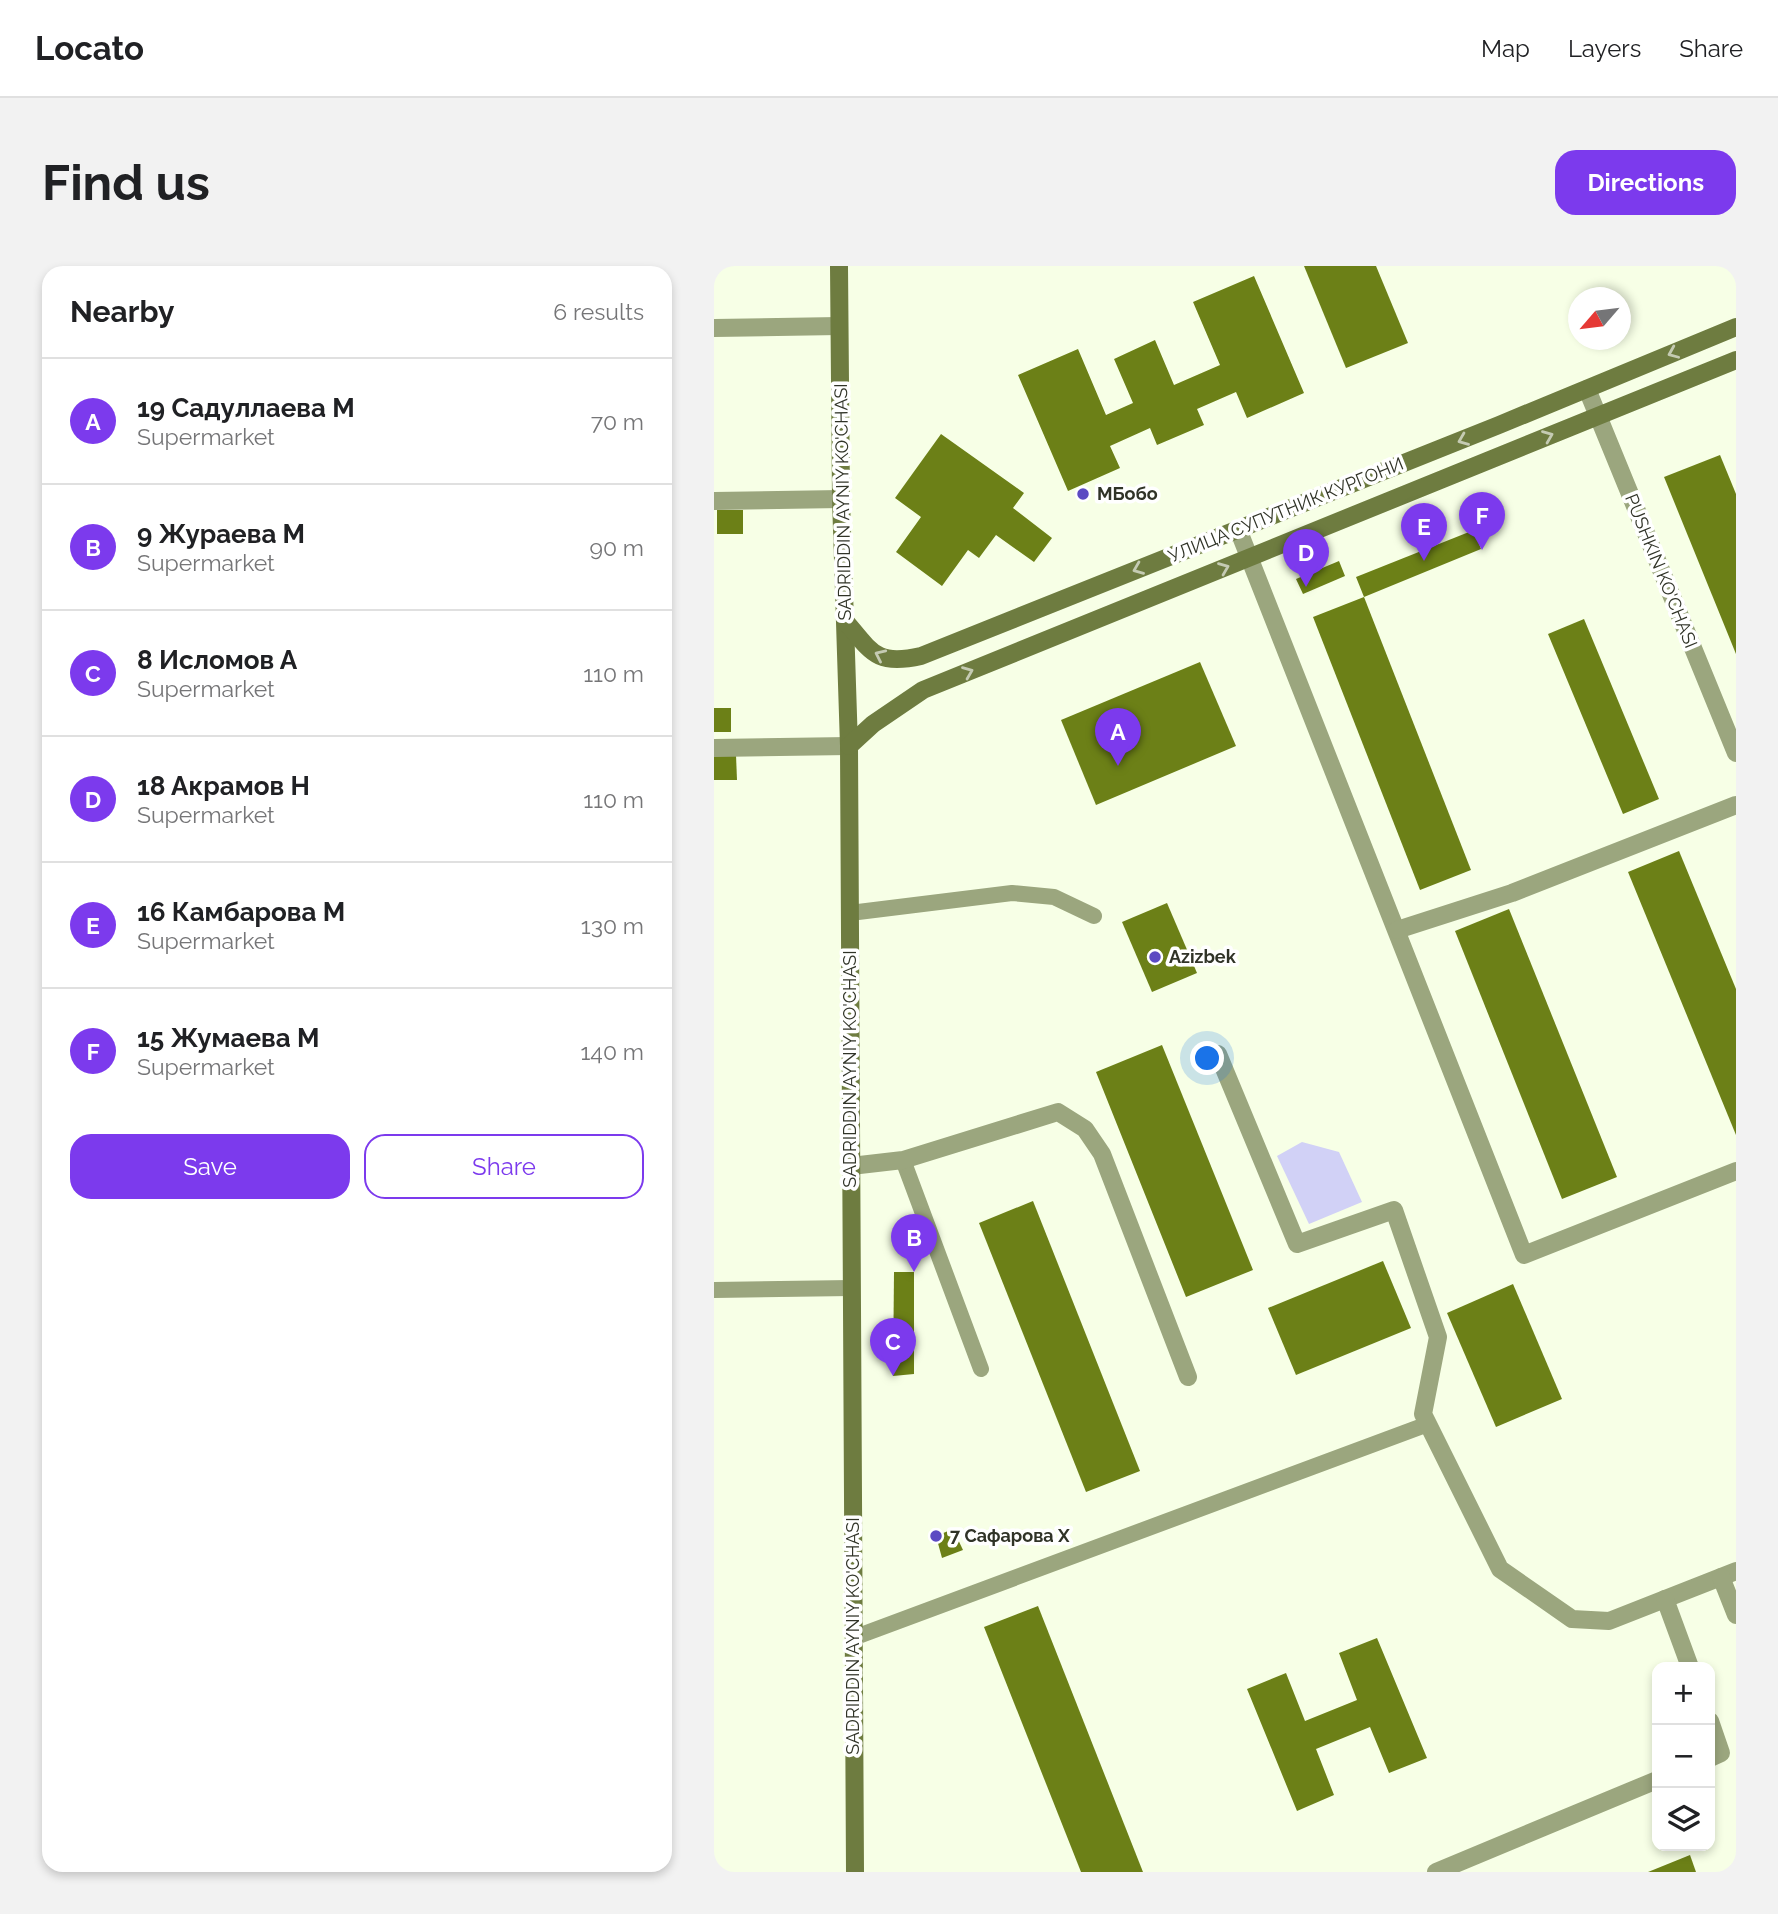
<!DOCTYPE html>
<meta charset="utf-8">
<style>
body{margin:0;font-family:Raleway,sans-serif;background:#f2f2f2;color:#202124}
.controls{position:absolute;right:21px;bottom:21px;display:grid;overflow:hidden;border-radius:14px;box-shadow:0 4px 10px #0003}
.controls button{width:63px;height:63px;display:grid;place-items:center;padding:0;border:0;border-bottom:2px solid #e0e0e0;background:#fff;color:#202124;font:35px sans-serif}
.compass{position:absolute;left:854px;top:21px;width:63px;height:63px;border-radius:50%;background:#fff;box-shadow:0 4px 10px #0003;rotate:242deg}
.you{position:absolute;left:494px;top:793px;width:24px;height:24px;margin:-18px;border:5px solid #fff;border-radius:50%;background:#1a73e8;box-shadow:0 0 0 10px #1a73e833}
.badge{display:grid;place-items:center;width:46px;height:46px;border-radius:50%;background:#7c3aed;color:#fff;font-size:23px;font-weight:700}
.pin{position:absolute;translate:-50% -58px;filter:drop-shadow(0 2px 4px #0008)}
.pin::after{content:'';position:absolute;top:37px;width:24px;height:21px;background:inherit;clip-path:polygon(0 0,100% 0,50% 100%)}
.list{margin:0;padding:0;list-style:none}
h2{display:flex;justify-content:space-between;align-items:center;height:91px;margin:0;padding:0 28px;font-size:30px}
h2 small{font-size:23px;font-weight:400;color:#757577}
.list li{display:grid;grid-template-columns:46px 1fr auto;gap:21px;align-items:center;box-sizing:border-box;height:126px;padding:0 28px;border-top:2px solid #e0e0e0}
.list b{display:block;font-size:26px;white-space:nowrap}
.list p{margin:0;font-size:23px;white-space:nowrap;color:#757577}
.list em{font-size:23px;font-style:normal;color:#757577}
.actions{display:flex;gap:14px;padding:21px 28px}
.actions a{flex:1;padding:16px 0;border:2px solid #7c3aed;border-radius:21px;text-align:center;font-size:24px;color:#7c3aed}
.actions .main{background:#7c3aed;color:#fff}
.icon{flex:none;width:38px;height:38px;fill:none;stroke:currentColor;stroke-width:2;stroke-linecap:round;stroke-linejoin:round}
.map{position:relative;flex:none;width:1022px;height:1606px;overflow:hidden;border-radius:21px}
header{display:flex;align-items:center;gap:42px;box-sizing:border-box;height:98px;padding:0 35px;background:#fff;border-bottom:2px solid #e0e0e0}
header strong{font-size:33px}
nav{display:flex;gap:38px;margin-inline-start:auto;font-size:24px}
.intro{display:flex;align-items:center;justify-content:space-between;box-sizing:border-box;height:168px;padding:0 42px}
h1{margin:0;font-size:49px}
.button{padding:18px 32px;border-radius:21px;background:#7c3aed;color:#fff;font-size:24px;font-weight:700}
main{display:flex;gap:42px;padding:0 42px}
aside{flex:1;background:#fff;border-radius:21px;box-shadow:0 4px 10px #0003}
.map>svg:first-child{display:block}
</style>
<header>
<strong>Locato</strong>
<nav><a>Map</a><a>Layers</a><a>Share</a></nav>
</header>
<div class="intro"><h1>Find us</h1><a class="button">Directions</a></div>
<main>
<aside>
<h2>Nearby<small>6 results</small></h2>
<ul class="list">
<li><span class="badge">A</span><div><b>19 Садуллаева М</b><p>Supermarket</p></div><em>70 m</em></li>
<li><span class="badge">B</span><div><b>9 Жураева М</b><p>Supermarket</p></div><em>90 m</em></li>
<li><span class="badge">C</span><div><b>8 Исломов А</b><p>Supermarket</p></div><em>110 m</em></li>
<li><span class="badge">D</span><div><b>18 Акрамов Н</b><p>Supermarket</p></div><em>110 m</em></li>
<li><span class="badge">E</span><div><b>16 Камбарова М</b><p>Supermarket</p></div><em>130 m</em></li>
<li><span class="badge">F</span><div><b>15 Жумаева М</b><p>Supermarket</p></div><em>140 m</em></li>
</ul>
<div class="actions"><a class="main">Save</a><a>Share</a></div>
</aside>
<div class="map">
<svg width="1022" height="1606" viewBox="0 0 1022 1606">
<rect width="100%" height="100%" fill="#f7ffe6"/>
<!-- green -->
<polygon fill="#d1d1f6" points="588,876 625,886 648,936 595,958 563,890"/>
<!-- building -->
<g fill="#6c8017">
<polygon points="590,0 662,0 694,77 632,102"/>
<polygon points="540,10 590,127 533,152 522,126 483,143 490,159 443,179 436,162 396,180 406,202 354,225 304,109 364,83 392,149 419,137 400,93 441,74 460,119 506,99 479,36"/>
<polygon points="227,168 310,227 299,242 338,272 320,296 282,269 265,292 254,284 228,320 182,286 207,251 181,232"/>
<polygon points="1006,189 1022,228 1022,388 950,211"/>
<rect x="3" y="244" width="26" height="24"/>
<polygon points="760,264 767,283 650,331 642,311"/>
<polygon points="625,295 631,310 589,328 582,313"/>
<polygon points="650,331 757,604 706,624 599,351"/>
<polygon points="870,353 945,533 909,548 834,368"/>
<polygon points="486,396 522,480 382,539 347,454"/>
<rect x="0" y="442" width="17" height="24"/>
<polygon points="0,489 22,489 23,514 0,514"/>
<polygon points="965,585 1022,723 1022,869 914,606"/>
<polygon points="453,637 483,707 438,726 408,656"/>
<polygon points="795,643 903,911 848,933 741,665"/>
<polygon points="448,779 539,1004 472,1031 382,806"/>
<polygon points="319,935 426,1205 372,1226 265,957"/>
<polygon points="669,995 697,1062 582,1109 554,1042"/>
<polygon points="180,1006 200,1006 200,1108 179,1110"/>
<polygon points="799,1018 848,1133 782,1161 733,1047"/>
<polygon points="239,1263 249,1284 228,1292 222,1270"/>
<polygon points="324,1340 429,1606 367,1606 270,1361"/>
<polygon points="663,1372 713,1492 675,1507 656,1461 602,1483 620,1529 583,1545 533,1423 572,1407 591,1455 643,1434 625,1387"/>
<polygon points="976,1589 982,1606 934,1606"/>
</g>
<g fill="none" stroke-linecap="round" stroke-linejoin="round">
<!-- lane -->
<g stroke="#9ba67e" stroke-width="16">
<polyline points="136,647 298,627 340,631 380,650"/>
<polyline points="189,894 267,1103"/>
<polyline points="0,1024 137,1022"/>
<polyline points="139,1372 714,1158"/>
</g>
<!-- street -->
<g stroke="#9ba67e" stroke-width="18">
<polyline points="0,62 125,60"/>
<polyline points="873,123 1022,487"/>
<polyline points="0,235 127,233"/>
<polyline points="524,263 810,989 1022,905"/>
<polyline points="0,482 135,480"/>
<polyline points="683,664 798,627 1022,539"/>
<polyline points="504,788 583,978 680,944 724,1071 709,1148 786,1303 858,1353 895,1355 1022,1305"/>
<polyline points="137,900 189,894 344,846 371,863 388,888 474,1111"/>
<polyline points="1007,1311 1022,1349"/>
<polyline points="951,1333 976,1401"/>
<polyline points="996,1455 1007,1487 996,1492"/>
<polyline points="722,1606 943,1514"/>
</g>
<!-- secondary -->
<g stroke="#6e7c40" stroke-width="18">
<polyline points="125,0 127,233 135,480 141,1606"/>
<path d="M 132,356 C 158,387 163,400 207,390 L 785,159 L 1022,61"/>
<polyline points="135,480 159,458 209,424 1022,94"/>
</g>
</g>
<!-- one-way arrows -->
<defs><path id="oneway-chevron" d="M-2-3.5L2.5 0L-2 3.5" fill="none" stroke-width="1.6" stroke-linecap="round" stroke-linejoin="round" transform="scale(1.75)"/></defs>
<g stroke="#c5cbb3">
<use href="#oneway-chevron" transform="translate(959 87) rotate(157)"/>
<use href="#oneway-chevron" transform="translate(834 170) rotate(-22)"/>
<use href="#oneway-chevron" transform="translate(749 174) rotate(158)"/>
<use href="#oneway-chevron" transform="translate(510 302) rotate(-22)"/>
<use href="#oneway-chevron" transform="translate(424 303) rotate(158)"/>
<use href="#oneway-chevron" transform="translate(166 389) rotate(-155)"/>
<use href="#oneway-chevron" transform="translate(254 406) rotate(-22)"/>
</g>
<!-- markers -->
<g fill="#5c4ac2" stroke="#fff" stroke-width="2.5">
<circle cx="369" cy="228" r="7"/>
<circle cx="441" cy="691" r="7"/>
<circle cx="222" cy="1270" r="7"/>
</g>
<g text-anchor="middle" stroke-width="7" stroke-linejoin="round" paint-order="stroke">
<!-- poi labels -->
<g font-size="18" font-weight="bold" fill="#303327" stroke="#fff" text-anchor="start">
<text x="383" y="234">МБобо</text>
<text x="455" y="697">Azizbek</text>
<text x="236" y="1276">7 Сафарова Х</text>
</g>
<!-- street labels -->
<g font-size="18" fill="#303327" stroke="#fff">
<text transform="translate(129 236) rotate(-91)" y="6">SADRIDDIN AYNIY KO'CHASI</text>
<text transform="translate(572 244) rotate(-22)" y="6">УЛИЦА СУПУТНИК КУРГОНИ</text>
<text transform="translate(947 305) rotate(68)" y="6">PUSHKIN KO'CHASI</text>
<text transform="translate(136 803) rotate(-90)" y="6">SADRIDDIN AYNIY KO'CHASI</text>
<text transform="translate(139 1370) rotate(-90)" y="6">SADRIDDIN AYNIY KO'CHASI</text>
</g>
</g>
</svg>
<div class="controls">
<button>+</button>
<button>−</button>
<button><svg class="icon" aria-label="layers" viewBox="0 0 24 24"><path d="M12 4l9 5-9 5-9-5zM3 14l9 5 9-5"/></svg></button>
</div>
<svg class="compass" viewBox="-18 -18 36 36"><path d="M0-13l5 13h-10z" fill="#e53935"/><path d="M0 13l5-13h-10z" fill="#757577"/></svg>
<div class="you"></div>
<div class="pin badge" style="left:404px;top:500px">A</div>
<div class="pin badge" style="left:200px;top:1006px">B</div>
<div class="pin badge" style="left:179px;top:1110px">C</div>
<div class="pin badge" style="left:592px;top:321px">D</div>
<div class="pin badge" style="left:710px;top:295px">E</div>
<div class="pin badge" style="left:768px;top:284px">F</div>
</div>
</main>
